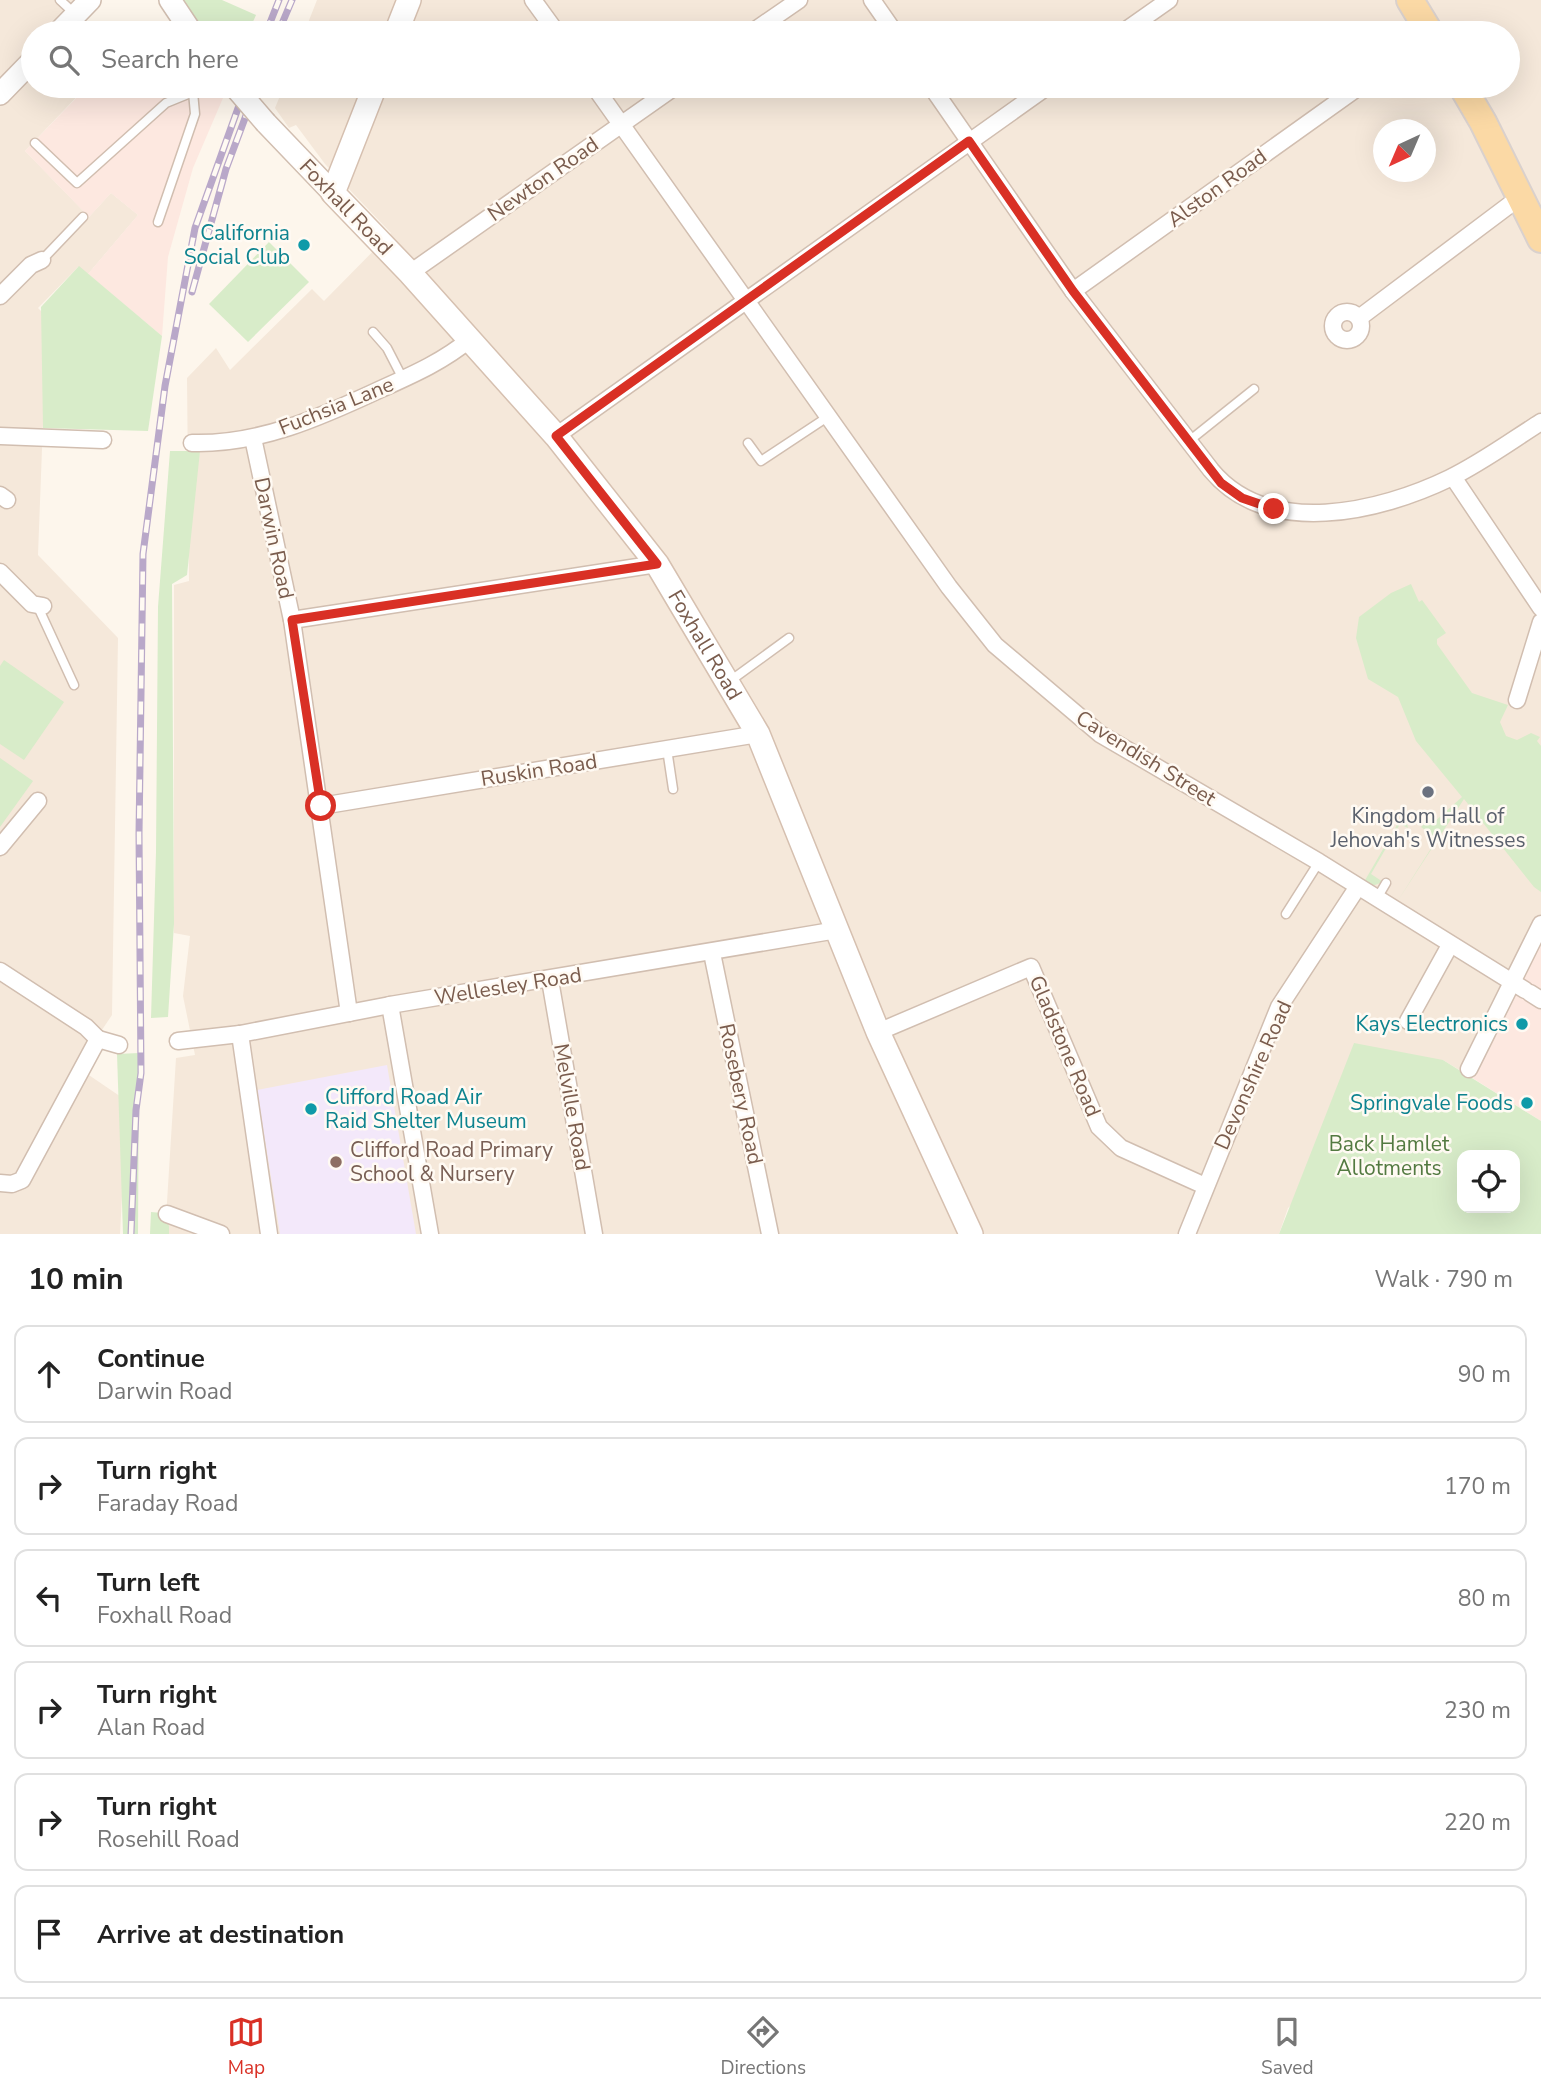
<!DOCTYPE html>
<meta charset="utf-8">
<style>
body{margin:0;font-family:"Nunito Sans",sans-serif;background:#f6f6f6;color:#222}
.controls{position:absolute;right:21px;bottom:21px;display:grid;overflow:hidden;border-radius:14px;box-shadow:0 7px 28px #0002}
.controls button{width:63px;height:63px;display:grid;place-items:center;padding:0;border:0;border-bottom:2px solid #e0e0e0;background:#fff;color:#222;font:35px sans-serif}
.compass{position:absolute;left:1373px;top:119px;width:63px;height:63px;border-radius:50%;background:#fff;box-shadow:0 7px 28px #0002;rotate:224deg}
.stop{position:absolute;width:21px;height:21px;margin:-16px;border:5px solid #d93025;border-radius:50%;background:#fff}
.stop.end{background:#d93025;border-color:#fff;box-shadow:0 2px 7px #0008}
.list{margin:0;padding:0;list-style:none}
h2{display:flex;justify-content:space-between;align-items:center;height:91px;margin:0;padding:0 28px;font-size:30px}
h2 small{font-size:23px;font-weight:400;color:#767676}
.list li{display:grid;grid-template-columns:46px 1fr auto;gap:21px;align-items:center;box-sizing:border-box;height:98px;margin:0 14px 14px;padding:0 14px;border:2px solid #e0e0e0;border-radius:14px}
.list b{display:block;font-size:26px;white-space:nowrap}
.list p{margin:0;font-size:23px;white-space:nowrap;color:#767676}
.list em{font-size:23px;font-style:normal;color:#767676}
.icon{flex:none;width:38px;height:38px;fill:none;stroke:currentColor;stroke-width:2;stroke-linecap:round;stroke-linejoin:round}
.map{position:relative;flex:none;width:1541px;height:1234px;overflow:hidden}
.search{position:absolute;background:#fff;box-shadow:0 7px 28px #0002;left:21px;right:21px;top:21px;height:77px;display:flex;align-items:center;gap:18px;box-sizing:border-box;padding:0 24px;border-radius:38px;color:#767676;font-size:26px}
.sheet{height:763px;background:#fff}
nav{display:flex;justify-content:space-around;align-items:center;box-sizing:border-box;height:98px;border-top:2px solid #e0e0e0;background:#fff;font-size:19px;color:#767676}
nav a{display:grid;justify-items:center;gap:4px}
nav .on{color:#d93025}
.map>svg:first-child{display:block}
</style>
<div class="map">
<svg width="1541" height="1234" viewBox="0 0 1541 1234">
<rect width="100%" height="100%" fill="#fdf6ec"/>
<!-- residential -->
<g fill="#f5e8da" fill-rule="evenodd">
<polygon points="0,0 81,0 67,15 85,33 33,33 33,86 87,86 25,151 89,217 111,193 138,215 88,274 78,267 38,308 47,317 38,555 118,638 112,1015 77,1067 127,1101 120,1234 0,1234"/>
<path d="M 317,0 L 1541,0 L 1541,927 L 1466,1074 L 1443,1060 L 1288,1208 L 1279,1234 L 165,1234 L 176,1058 L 195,1055 L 183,996 L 190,936 L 174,933 L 174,585 L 189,581 L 187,378 L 216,348 L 230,370 L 312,289 L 324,301 L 391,233 L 325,164 L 296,125 L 289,128 L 275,108 L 284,86 L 1508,86 L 1508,33 L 304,33 ZM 1384,130 L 1426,130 L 1426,172 L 1384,172 Z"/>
</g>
<!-- commercial -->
<g fill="#fde8e0">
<polygon points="88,86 214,86 223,98 193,168 168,257 162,336 88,274 138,215 111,193 89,217 25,151"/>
<polygon points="1541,927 1541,1121 1466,1074"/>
</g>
<!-- education -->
<polygon fill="#f3e8fa" points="387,1065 416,1234 280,1234 257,1090"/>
<!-- green -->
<g fill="#d8ecc9" fill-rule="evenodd">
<polygon points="182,0 222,0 256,15 248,33 206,33"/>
<polygon points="269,242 309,282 248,342 209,304"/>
<polygon points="79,266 162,336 148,431 43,428 41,307"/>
<polygon points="170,451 200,451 187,575 172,584 174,924 168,1017 151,1018 156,852 158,607"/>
<polygon points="1411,584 1419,602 1422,600 1446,633 1437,639 1437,644 1472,693 1508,705 1500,722 1506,736 1517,740 1531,733 1540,737 1537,741 1541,746 1541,892 1534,887 1464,799 1397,902 1437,839 1421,827 1429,819 1433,823 1462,797 1416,741 1398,697 1368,679 1356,638 1359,617 1391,593"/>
<polygon points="4,660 64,702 24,760 0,744 0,666"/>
<polygon points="0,758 33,781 0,827"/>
<polygon points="1404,813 1408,828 1400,824 1371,874 1383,882 1372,886 1364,882"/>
<path d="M 1354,1043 L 1443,1060 L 1541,1121 L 1541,1234 L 1279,1234 ZM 1462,1155 L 1515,1155 L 1515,1208 L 1462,1208 Z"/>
<polygon points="139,1053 138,1234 123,1234 117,1054"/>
<polygon points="151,1212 162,1213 169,1226 169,1234 150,1234"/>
</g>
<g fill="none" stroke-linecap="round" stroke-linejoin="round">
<!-- service casing -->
<g stroke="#d1beb0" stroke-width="11">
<g id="service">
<polyline points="60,0 74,13"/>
<polyline points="35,143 77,183 166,103 193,92 194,86"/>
<polyline points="158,222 195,114 193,92"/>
<polyline points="42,260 83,217"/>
<polyline points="373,332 387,348 403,379"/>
<polyline points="1189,441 1254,389"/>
<polyline points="748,443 761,461 829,416"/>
<polyline points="38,607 74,685"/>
<polyline points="730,681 789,638"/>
<polyline points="667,749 673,789"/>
<polyline points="1376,900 1386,883"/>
<polyline points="1286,914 1319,862"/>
</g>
</g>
<!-- minor casing -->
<g stroke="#d1beb0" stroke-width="19">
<g id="minor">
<polyline points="533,0 557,33"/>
<polyline points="872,0 895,33"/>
<polyline points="751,33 799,0"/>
<polyline points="1122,33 1169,0"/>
<polyline points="594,86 949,587 995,645 1100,734 1319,862 1525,990"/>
<path d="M 931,86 L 1073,291 L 1211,470 C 1268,539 1380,512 1450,478 C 1481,463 1511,441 1541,422"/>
<polyline points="410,273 676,86"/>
<polyline points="1073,291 1360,86"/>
<polyline points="0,296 31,265 42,260"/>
<circle cx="1347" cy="326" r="14"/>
<polyline points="1359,318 1520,197"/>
<polyline points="0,436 103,440"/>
<polyline points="556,436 1048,86"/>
<polyline points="253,438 292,620 349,1013"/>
<path d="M 192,443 C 259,445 321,417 381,389 C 412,375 444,361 470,339"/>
<polyline points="1453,477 1541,608"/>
<polyline points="0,495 7,500"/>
<polyline points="0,572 32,604 43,606"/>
<polyline points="292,620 657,564"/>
<polyline points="1517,700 1541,622"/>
<polyline points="321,806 758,734"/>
<polyline points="0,847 38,801"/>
<polyline points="712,953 770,1234"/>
<polyline points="0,971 86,1027 98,1039"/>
<polyline points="550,980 594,1234"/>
<polyline points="1530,993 1541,1000"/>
<polyline points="390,1005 430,1234"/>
<polyline points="1408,1021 1450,945"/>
<polyline points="878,1032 1031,967 1099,1127 1121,1148 1205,1186"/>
<polyline points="240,1034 269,1234"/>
<polyline points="98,1039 119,1045"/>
<polyline points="178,1041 240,1034 390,1005 837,930"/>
<polyline points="1469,1069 1541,924"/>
<polyline points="0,1183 12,1184 22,1180 98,1039"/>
<polyline points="167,1214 221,1234"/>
<polyline points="1187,1234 1279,1007 1357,888"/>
</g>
</g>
<!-- tertiary casing -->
<g stroke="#d1beb0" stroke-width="24">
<g id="tertiary">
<polyline points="170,0 192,33"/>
<polyline points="58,33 90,0"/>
<polyline points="0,94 33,60"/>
<polyline points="266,123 333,193"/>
</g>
</g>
<!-- secondary casing -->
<g stroke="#d6c0b0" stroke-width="26">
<g id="secondary">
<polyline points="396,33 409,0"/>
<path id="s1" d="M 375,86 L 333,193 L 410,273 L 556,436 L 657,564 L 758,734 L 878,1032 L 971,1234"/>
</g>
</g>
<!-- primary casing -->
<g stroke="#dad1cd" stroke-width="30">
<g id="primary">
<polyline points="1410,0 1430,33"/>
<polyline points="1462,86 1483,122 1541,239"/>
</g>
</g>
<!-- service -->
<use href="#service" stroke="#fff" stroke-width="8"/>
<!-- minor -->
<use href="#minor" stroke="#fff" stroke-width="16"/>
<!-- tertiary -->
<use href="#tertiary" stroke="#fff" stroke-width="21"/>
<!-- secondary -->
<use href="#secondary" stroke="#fff" stroke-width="23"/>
<!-- primary -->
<use href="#primary" stroke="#fbd9a5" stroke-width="26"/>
<!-- rail casing -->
<g stroke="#b9a8c9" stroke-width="7">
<g id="rail">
<polyline points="266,33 279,0"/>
<polyline points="278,33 292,0"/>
<polyline points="192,292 226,169 257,86"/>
<polyline points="131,1234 136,1110 141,1073 139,834 143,554 165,386 195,228 246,86"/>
</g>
</g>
<!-- rail -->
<use href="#rail" stroke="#fffaf3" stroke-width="4.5" stroke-dasharray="13" stroke-linecap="butt"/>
<!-- tertiary-bridge casing -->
<g stroke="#d1beb0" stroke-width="24" stroke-linecap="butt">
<polyline id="tertiary-bridge" points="234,86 266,123"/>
</g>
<!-- tertiary-bridge -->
<use href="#tertiary-bridge" stroke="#fff" stroke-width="21"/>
</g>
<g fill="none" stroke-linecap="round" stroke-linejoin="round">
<!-- route -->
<polyline stroke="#d93025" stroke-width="9" points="321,806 292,620 657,564 556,436 969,141 1073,291 1221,483 1242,498 1274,509"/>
</g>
<!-- markers -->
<g fill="#0f9aa8" stroke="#fffaf3" stroke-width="2.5">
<circle cx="304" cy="245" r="7"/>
<circle cx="1522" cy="1024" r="7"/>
<circle cx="1527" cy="1103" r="7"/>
<circle cx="311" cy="1109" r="7"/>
</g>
<circle fill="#6b7280" stroke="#fffaf3" stroke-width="2.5" cx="1428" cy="792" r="7"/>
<circle fill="#8d6e63" stroke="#fffaf3" stroke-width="2.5" cx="336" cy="1162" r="7"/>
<g text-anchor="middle" stroke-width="5" stroke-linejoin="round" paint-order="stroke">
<!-- street labels -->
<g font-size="21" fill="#7a5c4d" stroke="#fffaf3">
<text transform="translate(543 179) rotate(-35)" y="7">Newton Road</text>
<text transform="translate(1217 188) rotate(-36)" y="7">Alston Road</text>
<text transform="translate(346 207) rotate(46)" y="7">Foxhall Road</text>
<text transform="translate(336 406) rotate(-22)" y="7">Fuchsia Lane</text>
<text transform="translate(274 538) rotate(78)" y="7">Darwin Road</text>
<text dy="7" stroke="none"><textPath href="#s1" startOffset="702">Foxhall Road</textPath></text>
<text transform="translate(1146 758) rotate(32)" y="7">Cavendish Street</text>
<text transform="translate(539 770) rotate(-9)" y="7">Ruskin Road</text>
<text transform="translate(508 986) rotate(-9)" y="7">Wellesley Road</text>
<text transform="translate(1065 1046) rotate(67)" y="7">Gladstone Road</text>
<text transform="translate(1253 1075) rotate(-66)" y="7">Devonshire Road</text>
<text transform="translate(741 1094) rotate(78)" y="7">Rosebery Road</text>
<text transform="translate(572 1107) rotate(80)" y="7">Melville Road</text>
</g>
<!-- culture labels -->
<g font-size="21" fill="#0d838f" stroke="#fffaf3" text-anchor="end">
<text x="290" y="240">California<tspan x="290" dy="24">Social Club</tspan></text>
<text x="1508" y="1031">Kays Electronics</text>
<text x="325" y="1104" text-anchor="start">Clifford Road Air<tspan x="325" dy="24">Raid Shelter Museum</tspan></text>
<text x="1513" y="1110">Springvale Foods</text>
</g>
<!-- worship labels -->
<g font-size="21" fill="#5b616d" stroke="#fffaf3">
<text x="1428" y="823">Kingdom Hall of<tspan x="1428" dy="24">Jehovah's Witnesses</tspan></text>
</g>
<!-- park labels -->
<g font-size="21" fill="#537a41" stroke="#fffaf3">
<text x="1389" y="1151">Back Hamlet<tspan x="1389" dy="24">Allotments</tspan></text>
</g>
<!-- education labels -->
<g font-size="21" fill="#785e54" stroke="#fffaf3" text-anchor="start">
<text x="350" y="1157">Clifford Road Primary<tspan x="350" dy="24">School &amp; Nursery</tspan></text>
</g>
</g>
</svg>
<div class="controls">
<button><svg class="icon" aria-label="locate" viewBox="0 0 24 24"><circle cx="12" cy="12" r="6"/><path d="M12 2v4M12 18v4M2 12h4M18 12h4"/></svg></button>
</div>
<svg class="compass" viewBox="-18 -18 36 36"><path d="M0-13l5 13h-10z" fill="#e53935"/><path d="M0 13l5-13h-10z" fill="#767676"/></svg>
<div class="stop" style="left:321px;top:806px"></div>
<div class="stop end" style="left:1274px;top:509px"></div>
<div class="search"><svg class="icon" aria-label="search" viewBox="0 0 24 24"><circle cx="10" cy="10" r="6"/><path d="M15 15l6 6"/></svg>Search here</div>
</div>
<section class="sheet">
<h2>10 min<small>Walk · 790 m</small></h2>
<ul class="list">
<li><svg class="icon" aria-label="ahead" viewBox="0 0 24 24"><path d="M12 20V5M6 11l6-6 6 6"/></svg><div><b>Continue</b><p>Darwin Road</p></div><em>90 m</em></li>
<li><svg class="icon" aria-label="right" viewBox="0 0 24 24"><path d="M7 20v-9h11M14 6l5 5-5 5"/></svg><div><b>Turn right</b><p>Faraday Road</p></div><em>170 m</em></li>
<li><svg class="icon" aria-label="left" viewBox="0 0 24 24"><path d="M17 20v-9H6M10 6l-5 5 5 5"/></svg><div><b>Turn left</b><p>Foxhall Road</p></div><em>80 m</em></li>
<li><svg class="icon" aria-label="right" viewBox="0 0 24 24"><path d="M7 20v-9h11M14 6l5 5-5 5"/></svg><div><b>Turn right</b><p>Alan Road</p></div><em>230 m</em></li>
<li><svg class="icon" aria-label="right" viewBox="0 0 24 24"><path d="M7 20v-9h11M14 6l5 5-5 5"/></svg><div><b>Turn right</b><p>Rosehill Road</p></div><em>220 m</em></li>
<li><svg class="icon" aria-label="arrive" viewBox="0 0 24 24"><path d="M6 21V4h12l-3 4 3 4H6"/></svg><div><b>Arrive at destination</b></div></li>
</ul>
</section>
<nav>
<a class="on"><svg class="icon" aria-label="map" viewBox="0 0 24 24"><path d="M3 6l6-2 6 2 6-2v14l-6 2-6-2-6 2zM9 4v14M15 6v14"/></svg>Map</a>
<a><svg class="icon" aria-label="directions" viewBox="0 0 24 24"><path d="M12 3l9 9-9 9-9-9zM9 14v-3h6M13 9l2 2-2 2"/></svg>Directions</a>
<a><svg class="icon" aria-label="saved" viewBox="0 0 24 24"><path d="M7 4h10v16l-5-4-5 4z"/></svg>Saved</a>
</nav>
